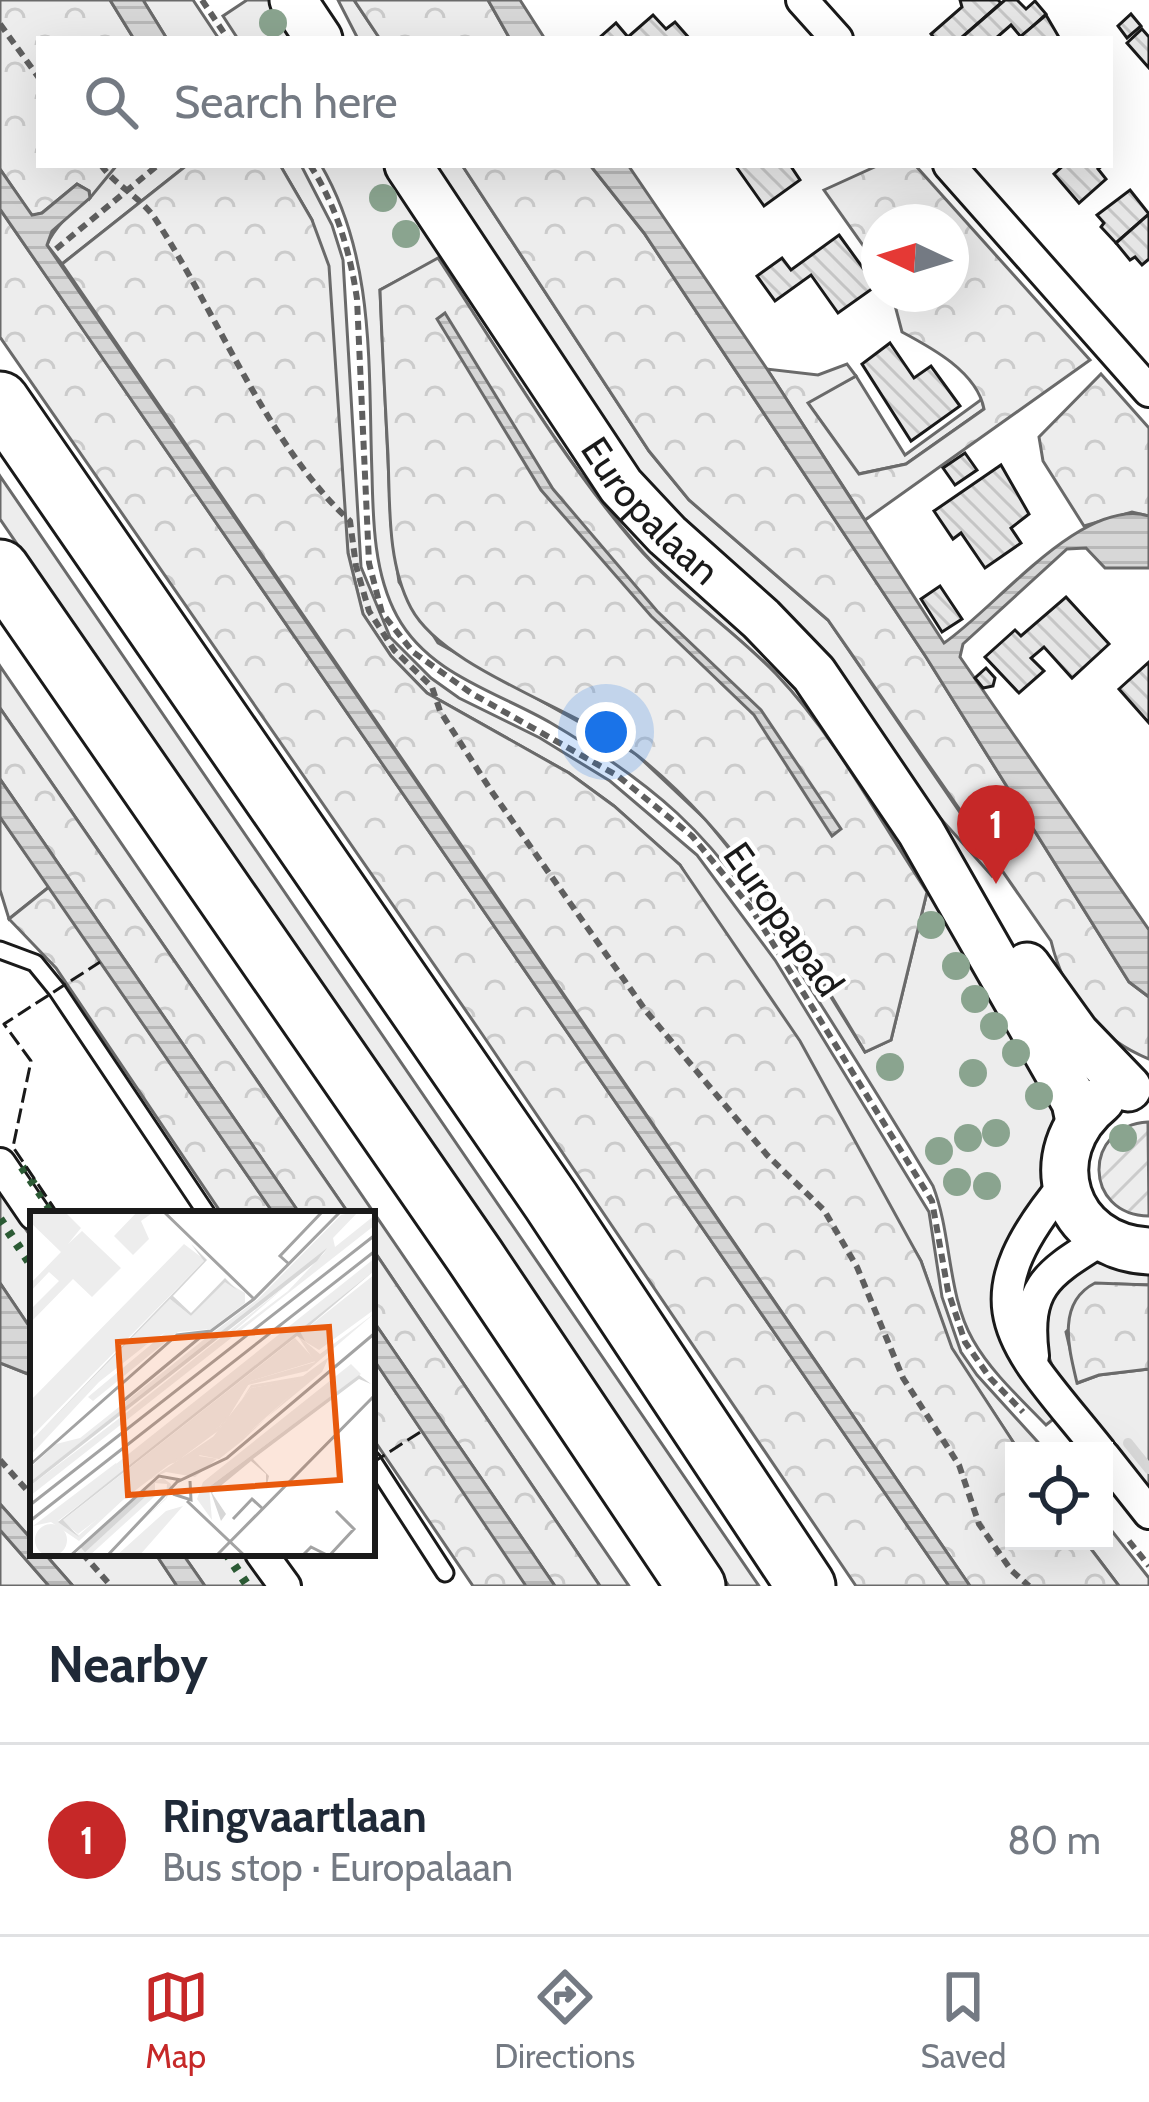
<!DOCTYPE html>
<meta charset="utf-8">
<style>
body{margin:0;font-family:Cabin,sans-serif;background:#f2f2f3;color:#1f2937}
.controls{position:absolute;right:36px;bottom:36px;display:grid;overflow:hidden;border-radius:0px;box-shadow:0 12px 48px #0002}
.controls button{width:108px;height:108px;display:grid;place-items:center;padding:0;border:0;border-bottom:3px solid #e0e1e3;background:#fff;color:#1f2937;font:60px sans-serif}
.compass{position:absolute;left:861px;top:204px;width:108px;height:108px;border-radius:50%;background:#fff;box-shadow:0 12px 48px #0002;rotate:274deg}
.you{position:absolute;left:606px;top:732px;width:42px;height:42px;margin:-30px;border:9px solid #fff;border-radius:50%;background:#1a73e8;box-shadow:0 0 0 18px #1a73e833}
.badge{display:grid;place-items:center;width:78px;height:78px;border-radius:50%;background:#c62828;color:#fff;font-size:39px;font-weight:700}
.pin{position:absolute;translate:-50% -99px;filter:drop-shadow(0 3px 6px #0008)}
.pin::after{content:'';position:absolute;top:63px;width:42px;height:36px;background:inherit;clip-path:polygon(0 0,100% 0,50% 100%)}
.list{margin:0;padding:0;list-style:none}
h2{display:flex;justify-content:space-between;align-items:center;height:156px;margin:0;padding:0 48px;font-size:51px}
h2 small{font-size:39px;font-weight:400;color:#747a83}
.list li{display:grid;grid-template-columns:78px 1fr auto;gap:36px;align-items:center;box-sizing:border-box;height:192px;padding:0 48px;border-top:3px solid #e0e1e3}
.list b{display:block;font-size:45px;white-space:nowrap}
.list p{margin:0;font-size:39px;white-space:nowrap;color:#747a83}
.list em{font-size:39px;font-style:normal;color:#747a83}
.icon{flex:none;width:66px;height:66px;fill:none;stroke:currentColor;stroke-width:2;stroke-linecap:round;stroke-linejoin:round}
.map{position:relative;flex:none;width:1149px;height:1586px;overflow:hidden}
.search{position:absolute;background:#fff;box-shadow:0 12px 48px #0002;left:36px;right:36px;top:36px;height:132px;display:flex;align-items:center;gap:30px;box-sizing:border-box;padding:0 42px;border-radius:0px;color:#747a83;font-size:45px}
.sheet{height:348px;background:#fff}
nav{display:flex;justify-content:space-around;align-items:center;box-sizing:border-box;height:168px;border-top:3px solid #e0e1e3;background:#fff;font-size:33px;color:#747a83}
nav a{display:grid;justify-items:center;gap:6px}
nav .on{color:#c62828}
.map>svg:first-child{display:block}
</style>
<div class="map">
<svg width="1149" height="1586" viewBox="0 0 1149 1586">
<defs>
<pattern id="forest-crowns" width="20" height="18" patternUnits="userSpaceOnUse" patternTransform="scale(3)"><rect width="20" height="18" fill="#ededed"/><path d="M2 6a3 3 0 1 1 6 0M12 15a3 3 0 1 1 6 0" fill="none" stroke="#cbcbcb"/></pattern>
<pattern id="garden-furrows" width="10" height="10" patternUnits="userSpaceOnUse" patternTransform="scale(3)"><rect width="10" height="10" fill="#ededed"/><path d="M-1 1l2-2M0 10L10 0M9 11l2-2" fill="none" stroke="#cbcbcb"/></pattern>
<pattern id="water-rules" width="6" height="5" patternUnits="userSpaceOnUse" patternTransform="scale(3)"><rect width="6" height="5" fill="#d7d7d7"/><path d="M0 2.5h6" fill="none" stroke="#b8b8b8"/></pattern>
<pattern id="building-back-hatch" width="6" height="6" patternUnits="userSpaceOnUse" patternTransform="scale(3)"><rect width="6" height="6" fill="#e6e6e6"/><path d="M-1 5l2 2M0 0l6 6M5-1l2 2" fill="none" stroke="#c5c5c5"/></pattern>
</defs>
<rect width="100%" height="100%" fill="#fff"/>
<!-- grass -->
<g fill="#ededed" stroke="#6a6a6a" stroke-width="3" fill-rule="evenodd">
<polygon points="143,0 193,0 219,39 167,39"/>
<polygon points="247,0 270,0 301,39 238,39 223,16"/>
<polygon points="338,0 354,0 380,39 358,39"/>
<path d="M 117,165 L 187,165 L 62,264 L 47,245 C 54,224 99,186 117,165 Z"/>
<polygon points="280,165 301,165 332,225 343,260 361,567 390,637 431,678 459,698 540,738 610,781 697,855 775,960 929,1212 942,1297 961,1352 977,1375 1046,1451 1019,1451 951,1348 921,1261 680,865 614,806 569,773 427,693 391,656 363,614 348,553 312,220"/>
<path d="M 321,165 L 390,165 L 784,667 L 934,888 L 1059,1104 L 1045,1185 L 1016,1227 L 1000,1262 L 1056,1417 L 1046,1425 C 1021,1399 991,1372 973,1340 C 947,1294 952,1235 933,1186 C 891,1116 848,1047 804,978 C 766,919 728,860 677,813 C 639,778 595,749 551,723 C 498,692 429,675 397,616 C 374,574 373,521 372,474 C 368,369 376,259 321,165 ZM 438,259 C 501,355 561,457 636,544 C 677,593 732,628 776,674 C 836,738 879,820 927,892 L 891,1040 L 865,1052 L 772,902 L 707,821 L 636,754 L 438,643 L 399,582 L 391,525 L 380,290 Z"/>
<polygon points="435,165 462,165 649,451 689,500 828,620 998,868 992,876 660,505"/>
<polygon points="856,376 905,455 982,399 984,409 906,464 858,474 807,402"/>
<polygon points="0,476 759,1586 729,1586 0,519"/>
<polygon points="0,666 629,1586 600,1586 372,1248 372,1214 349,1214 0,708"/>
<polygon points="0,817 49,887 9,919 0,890"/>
<polygon points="0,1191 33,1240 33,1332 0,1283"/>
<polygon points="1090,1261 1149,1273 1149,1285 1115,1284 1066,1332 1078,1383 1099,1375 1149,1369 1149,1497 1059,1384 1043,1341 1041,1320 1057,1281"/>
<polygon points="0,1363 33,1376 33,1541 0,1504"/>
<polygon points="1104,1521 1149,1578 1149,1586 1119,1586 1085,1541 1104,1541"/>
<polygon points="0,1530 49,1586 0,1586"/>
<polygon points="44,1553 155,1553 177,1586 73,1586"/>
<polygon points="182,1553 243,1553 265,1586 205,1586"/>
</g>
<!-- forest -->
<g fill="url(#forest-crowns)" stroke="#6a6a6a" stroke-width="3">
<polygon points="0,0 110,0 134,39 39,39 39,165 117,165 90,198 89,191 77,184 42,213 32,216 0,169"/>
<polygon points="354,0 488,0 510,39 380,39"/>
<polygon points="187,165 280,165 312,220 329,266 348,553 363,614 391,656 427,693 569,773 614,806 680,865 800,1041 921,1261 952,1348 1019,1451 1014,1451 1014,1541 1085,1541 1119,1586 970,1586 62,264"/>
<path d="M 462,165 L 590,165 L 644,233 L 926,657 L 1129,982 L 1149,997 L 1149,1059 C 1097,1038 1064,995 1051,941 L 828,620 L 689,500 L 649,451 Z"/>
<path d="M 879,165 L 915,165 L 1090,360 L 865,520 L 767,369 L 818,375 L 847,364 L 856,376 L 808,403 L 859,474 L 906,464 L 984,409 C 977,372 932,348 902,332 L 892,294 L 951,294 L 951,222 L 879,222 L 879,268 L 824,190 Z"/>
<polygon points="0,209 949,1586 856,1586 482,1034 0,337"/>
<path d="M 438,258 C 501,354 560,456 635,544 C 677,593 732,628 776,674 C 836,737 879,820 927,892 L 891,1040 L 865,1052 C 802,946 736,834 638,756 C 581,710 444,670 411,608 C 387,563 390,505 388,455 C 385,400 382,345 380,290 Z"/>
<polygon points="1101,374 1149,428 1149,516 1132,512 1084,526 1043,461 1039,437"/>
<polygon points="0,708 349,1214 300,1214 0,779"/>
<polygon points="49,887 274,1214 222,1214 56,968 9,919"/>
<polygon points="372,1248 600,1586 555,1586 372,1319"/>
<path d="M 1095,1283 L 1149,1285 L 1149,1369 L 1099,1375 L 1077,1383 C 1069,1349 1056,1303 1095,1283 Z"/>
<polygon points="372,1357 527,1586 473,1586 372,1437"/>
</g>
<!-- garden -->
<path fill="url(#garden-furrows)" stroke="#6a6a6a" stroke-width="3" d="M 1148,1122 L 1149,1216 C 1083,1215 1082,1126 1148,1122 Z"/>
<!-- water -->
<g fill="url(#water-rules)" stroke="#6a6a6a" stroke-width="3">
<polygon points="110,0 143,0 167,39 134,39"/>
<polygon points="488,0 520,0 545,39 510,39"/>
<path d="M 590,165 L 628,165 L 767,369 L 944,643 C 997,607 1081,497 1149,516 L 1149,568 L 1105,568 L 1086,548 L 1067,549 L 963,644 L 960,657 L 1149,930 L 1149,997 L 1129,982 L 926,657 L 644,233 Z"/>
<polygon points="0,169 32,215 42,213 77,184 89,191 90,198 52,231 47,245 970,1586 949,1586 46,276 0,209"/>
<polygon points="445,313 553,489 657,611 761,710 841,829 832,836 754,715 651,616 541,490 437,319"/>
<polygon points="0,779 300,1214 274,1214 0,817"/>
<polygon points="0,1283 33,1332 33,1376 0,1363"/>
<polygon points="372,1319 555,1586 526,1586 372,1357"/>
<polygon points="0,1504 33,1541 33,1553 44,1553 73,1586 49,1586 0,1530"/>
<polygon points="155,1553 182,1553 205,1586 177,1586"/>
</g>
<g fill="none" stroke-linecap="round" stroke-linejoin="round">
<!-- stream -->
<polyline stroke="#d7d7d7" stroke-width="10" points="1128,1443 1149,1469"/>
</g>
<!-- building -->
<g fill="url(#building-back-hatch)" stroke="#1a1a1a" stroke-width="3">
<polygon points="960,0 998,0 1001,3 960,39 935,39 931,34 962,7"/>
<polygon points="1005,0 1017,0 1026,9 1035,1 1046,14 1021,37 1011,25 995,39 960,39"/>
<polygon points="1131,14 1141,26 1127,38 1118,26"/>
<polygon points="653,15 666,29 675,22 690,39 598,39 616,23 628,37"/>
<polygon points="1046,15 1060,39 1024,39 1021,36"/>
<polygon points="1142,29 1149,37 1149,68 1127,43"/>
<polygon points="735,165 790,165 800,180 764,206"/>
<polygon points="1064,165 1103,165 1098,169 1106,179 1079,203 1054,174"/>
<polygon points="1130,190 1149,214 1116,243 1101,227 1104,223 1097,215"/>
<polygon points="1149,214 1149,259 1142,265 1135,257 1130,260 1116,243"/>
<polygon points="839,235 876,286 838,313 811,275 775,301 757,276 782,258 791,270"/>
<polygon points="890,343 914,378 931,366 960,406 911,441 862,364"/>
<polygon points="965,453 977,470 955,485 943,468"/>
<polygon points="1001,465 1029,514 1011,528 1021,543 985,568 961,533 953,539 934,511"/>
<polygon points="940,586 962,619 942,632 921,599"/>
<polygon points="1066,597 1109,644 1072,678 1044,647 1031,658 1044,671 1019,693 985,657 1015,630 1021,636"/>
<polygon points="1149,662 1149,723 1119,689"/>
<polygon points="986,668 995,678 993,686 983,688 975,678"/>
</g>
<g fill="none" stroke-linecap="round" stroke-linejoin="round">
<!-- lane casing -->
<g stroke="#1a1a1a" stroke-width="21">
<g id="lane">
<polyline points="0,950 35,963 57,990 207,1214"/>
<polyline points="372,1460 445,1573"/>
</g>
</g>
<!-- street casing -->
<g stroke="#1a1a1a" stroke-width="36">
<g id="street">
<polyline points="802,0 837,39"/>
<polyline points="949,165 1149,391"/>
<polyline points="0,1164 34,1214"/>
<path d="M 1065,1184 C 961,1309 1014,1343 1100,1451"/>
<path d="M 1033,1356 C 1024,1285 1049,1273 1103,1239"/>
<polyline points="1104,1456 1149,1513"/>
<polyline points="261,1553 285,1586"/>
</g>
</g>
<!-- secondary casing -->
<g stroke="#1a1a1a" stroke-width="51">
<g id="secondary">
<polyline points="293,0 319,39"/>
<path id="s1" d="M 408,165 L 621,486 L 667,535 L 761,619 L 814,674 L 921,832 L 1075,1102 L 1079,1121"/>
<polyline points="1027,966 1076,1034 1128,1088"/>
<path d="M 1101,1100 C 1035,1153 1064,1247 1149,1251"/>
</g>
</g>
<!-- highway casing -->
<g stroke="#1a1a1a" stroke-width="63">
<g id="highway">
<polyline points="0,401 551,1201 806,1586"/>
<polyline points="0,569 476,1258 696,1586"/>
</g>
</g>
<!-- path -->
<g stroke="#5f5f5f" stroke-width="6" stroke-dasharray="9 6" stroke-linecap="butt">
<polyline points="202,0 228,39"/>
<polyline points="0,24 39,78"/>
<path d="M 101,165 C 115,185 140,197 154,217 C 217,312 267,445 350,521 L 356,566 L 369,611 L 394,650 L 432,687 L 440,711 L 492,792 L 646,1011 L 767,1155 L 824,1210 L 857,1267 L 903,1378 L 959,1465 L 979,1524 L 1011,1570 L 1029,1586"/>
<path d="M 310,165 C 336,205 350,251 357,299 L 369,563 L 382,613 L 413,652 L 471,693 L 618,776 L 692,836 L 751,908 L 932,1201 L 948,1291 L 965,1342 L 990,1378 L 1023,1412"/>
<polyline points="56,249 158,165"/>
<polyline points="0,1460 33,1497"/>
<polyline points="1129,1541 1149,1566"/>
<polyline points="82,1553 111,1586"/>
</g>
<!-- lane -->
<use href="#lane" stroke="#fff" stroke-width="15"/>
<!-- street -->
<use href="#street" stroke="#fff" stroke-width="30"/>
<!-- secondary -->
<use href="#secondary" stroke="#fff" stroke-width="45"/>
<!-- highway -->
<use href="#highway" stroke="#fff" stroke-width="57"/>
<!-- hedge -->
<g stroke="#2b5a34" stroke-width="9" stroke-dasharray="6 9" stroke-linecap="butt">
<polyline points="22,1167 54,1214"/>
<polyline points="0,1219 33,1268"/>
<polyline points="226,1553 248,1586"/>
</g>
<!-- fence -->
<g stroke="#1a1a1a" stroke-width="3" stroke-dasharray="15 6" stroke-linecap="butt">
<polyline points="58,1214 13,1147 31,1061 4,1024 100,962"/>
<polyline points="372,1463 422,1431"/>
</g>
</g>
<!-- trees -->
<g fill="#8aa48f">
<circle cx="273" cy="23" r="14"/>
<circle cx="383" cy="198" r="14"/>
<circle cx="406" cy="234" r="14"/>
<circle cx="931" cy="925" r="14"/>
<circle cx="956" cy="966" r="14"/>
<circle cx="975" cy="999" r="14"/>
<circle cx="994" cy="1026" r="14"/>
<circle cx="1016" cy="1053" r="14"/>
<circle cx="890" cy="1067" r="14"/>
<circle cx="973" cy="1073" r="14"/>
<circle cx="1039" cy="1096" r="14"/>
<circle cx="996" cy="1133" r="14"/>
<circle cx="968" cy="1138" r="14"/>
<circle cx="1123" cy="1138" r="14"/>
<circle cx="939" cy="1151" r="14"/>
<circle cx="957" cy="1182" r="14"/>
<circle cx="987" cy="1186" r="14"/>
</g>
<g text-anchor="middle" stroke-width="9" stroke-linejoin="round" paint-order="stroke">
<!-- street labels -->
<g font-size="39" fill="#1a1a1a" stroke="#fff">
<text dy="14" stroke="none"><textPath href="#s1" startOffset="423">Europalaan</textPath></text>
<text transform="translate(784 919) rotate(55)" y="14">Europapad</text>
</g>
</g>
<!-- overview -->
<g transform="translate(30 1211)">
<rect width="345" height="345" fill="#fff"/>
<path d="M 0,0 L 34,0 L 51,17 L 38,33 L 52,20 L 91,57 L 62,86 L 43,68 L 0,112 L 0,99 L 29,70 L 19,61 L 0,81 L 0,73 L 31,41 L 0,11 ZM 108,0 L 125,0 L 111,10 L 119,28 L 103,44 L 84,25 ZM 329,0 L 303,27 L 305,36 L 345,4 L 345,14 L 0,285 L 0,275 L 258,80 L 296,40 L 181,131 L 177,126 L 228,88 L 311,4 ZM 154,33 L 175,49 L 0,227 L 0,190 ZM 195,70 L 215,82 L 215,92 L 181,118 L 148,121 L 63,190 L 58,186 L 136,121 L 116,134 L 69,171 L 0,245 L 0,231 L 140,88 L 161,105 ZM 345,102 L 277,160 L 218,174 L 192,217 L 146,251 L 125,259 L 49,330 L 21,311 L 3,315 L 86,252 L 92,261 L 28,310 L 49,324 L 124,258 L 190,215 L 211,179 L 221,170 L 285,151 L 267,124 L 290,143 ZM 299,146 L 292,161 L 165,266 L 136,261 L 119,269 L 193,219 L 221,174 L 273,165 ZM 264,170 L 268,177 L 212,230 L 189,248 L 169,245 L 221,177 ZM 133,267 L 141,273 L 141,279 L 136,288 L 74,345 L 136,287 L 137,273 L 125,272 L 125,285 L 59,345 L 43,345 L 125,270 Z" fill="#ededed" fill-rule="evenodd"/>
<path d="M 345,47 L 345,59 L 92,261 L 86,253 ZM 345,63 L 345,98 L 289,139 L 274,130 L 271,122 ZM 257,74 L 163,156 L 62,229 ZM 177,126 L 181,131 L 0,271 L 0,257 L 26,233 L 50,227 ZM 265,127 L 286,150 L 221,170 L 190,215 L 48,323 L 32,310 ZM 321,153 L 331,163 L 179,276 L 182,309 L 167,288 L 173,271 ZM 264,169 L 269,177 L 189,248 L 169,244 L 221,177 ZM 153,295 L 109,345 L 86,345 L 136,300 ZM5 329a16 16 0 1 1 32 0a16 16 0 1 1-32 0Z" fill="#ededed"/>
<path d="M 161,33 L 177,49 L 143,85 L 161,102 L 195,67 L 207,79 L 195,71 L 161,105 L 140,88 L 0,231 L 174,50 ZM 297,37 L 287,50 L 0,275 L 0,271 ZM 345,59 L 271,122 L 275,130 L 267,125 L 33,309 L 49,326 L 28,311 ZM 329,164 L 341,173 L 329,168 L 223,248 L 239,265 L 236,278 L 236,263 L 221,250 L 182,282 L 196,303 L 191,310 L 179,276 Z" fill="#d7d7d7"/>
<path fill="none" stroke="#d7d7d7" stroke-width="6" d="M 53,339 L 117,280"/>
<path fill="none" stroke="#a3a3a3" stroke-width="3" d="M 133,0 L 224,88M 259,53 L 250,45 L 293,0M 93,190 L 173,124M 0,254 L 147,124 L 181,120 L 224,88 L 311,0M 143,283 L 161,289 L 160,270M 157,290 L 215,345M 0,294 L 345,24M 203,308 L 222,288 L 233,298M 0,310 L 345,40M 40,345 L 129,265 L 151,269M 77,345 L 147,271 L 197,247 L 345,122M 186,345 L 345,184M 272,345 L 281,336 L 299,345 L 324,318 L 306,300"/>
<path fill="#e8590c" fill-opacity="0.15" stroke="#e8590c" stroke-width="6" d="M 299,116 L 310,269 L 98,284 L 88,131 Z"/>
<rect width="345" height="345" fill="none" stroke="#1a1a1a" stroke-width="6"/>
</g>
</svg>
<div class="controls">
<button><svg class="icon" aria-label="locate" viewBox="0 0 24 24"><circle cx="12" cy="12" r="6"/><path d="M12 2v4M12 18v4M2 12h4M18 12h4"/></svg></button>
</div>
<svg class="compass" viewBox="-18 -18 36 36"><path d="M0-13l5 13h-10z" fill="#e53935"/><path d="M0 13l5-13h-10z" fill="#747a83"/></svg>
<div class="you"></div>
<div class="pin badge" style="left:996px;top:884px">1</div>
<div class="search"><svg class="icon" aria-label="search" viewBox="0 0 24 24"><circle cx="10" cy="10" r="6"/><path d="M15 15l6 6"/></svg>Search here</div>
</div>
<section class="sheet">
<h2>Nearby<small></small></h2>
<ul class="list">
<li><span class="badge">1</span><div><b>Ringvaartlaan</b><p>Bus stop · Europalaan</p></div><em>80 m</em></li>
</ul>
</section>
<nav>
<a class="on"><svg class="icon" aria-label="map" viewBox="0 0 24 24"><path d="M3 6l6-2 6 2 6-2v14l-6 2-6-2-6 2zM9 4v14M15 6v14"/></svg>Map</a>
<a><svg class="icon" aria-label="directions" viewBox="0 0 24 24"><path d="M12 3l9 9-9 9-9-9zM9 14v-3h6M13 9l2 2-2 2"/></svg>Directions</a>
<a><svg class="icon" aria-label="saved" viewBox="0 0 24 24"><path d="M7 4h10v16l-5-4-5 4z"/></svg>Saved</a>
</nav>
